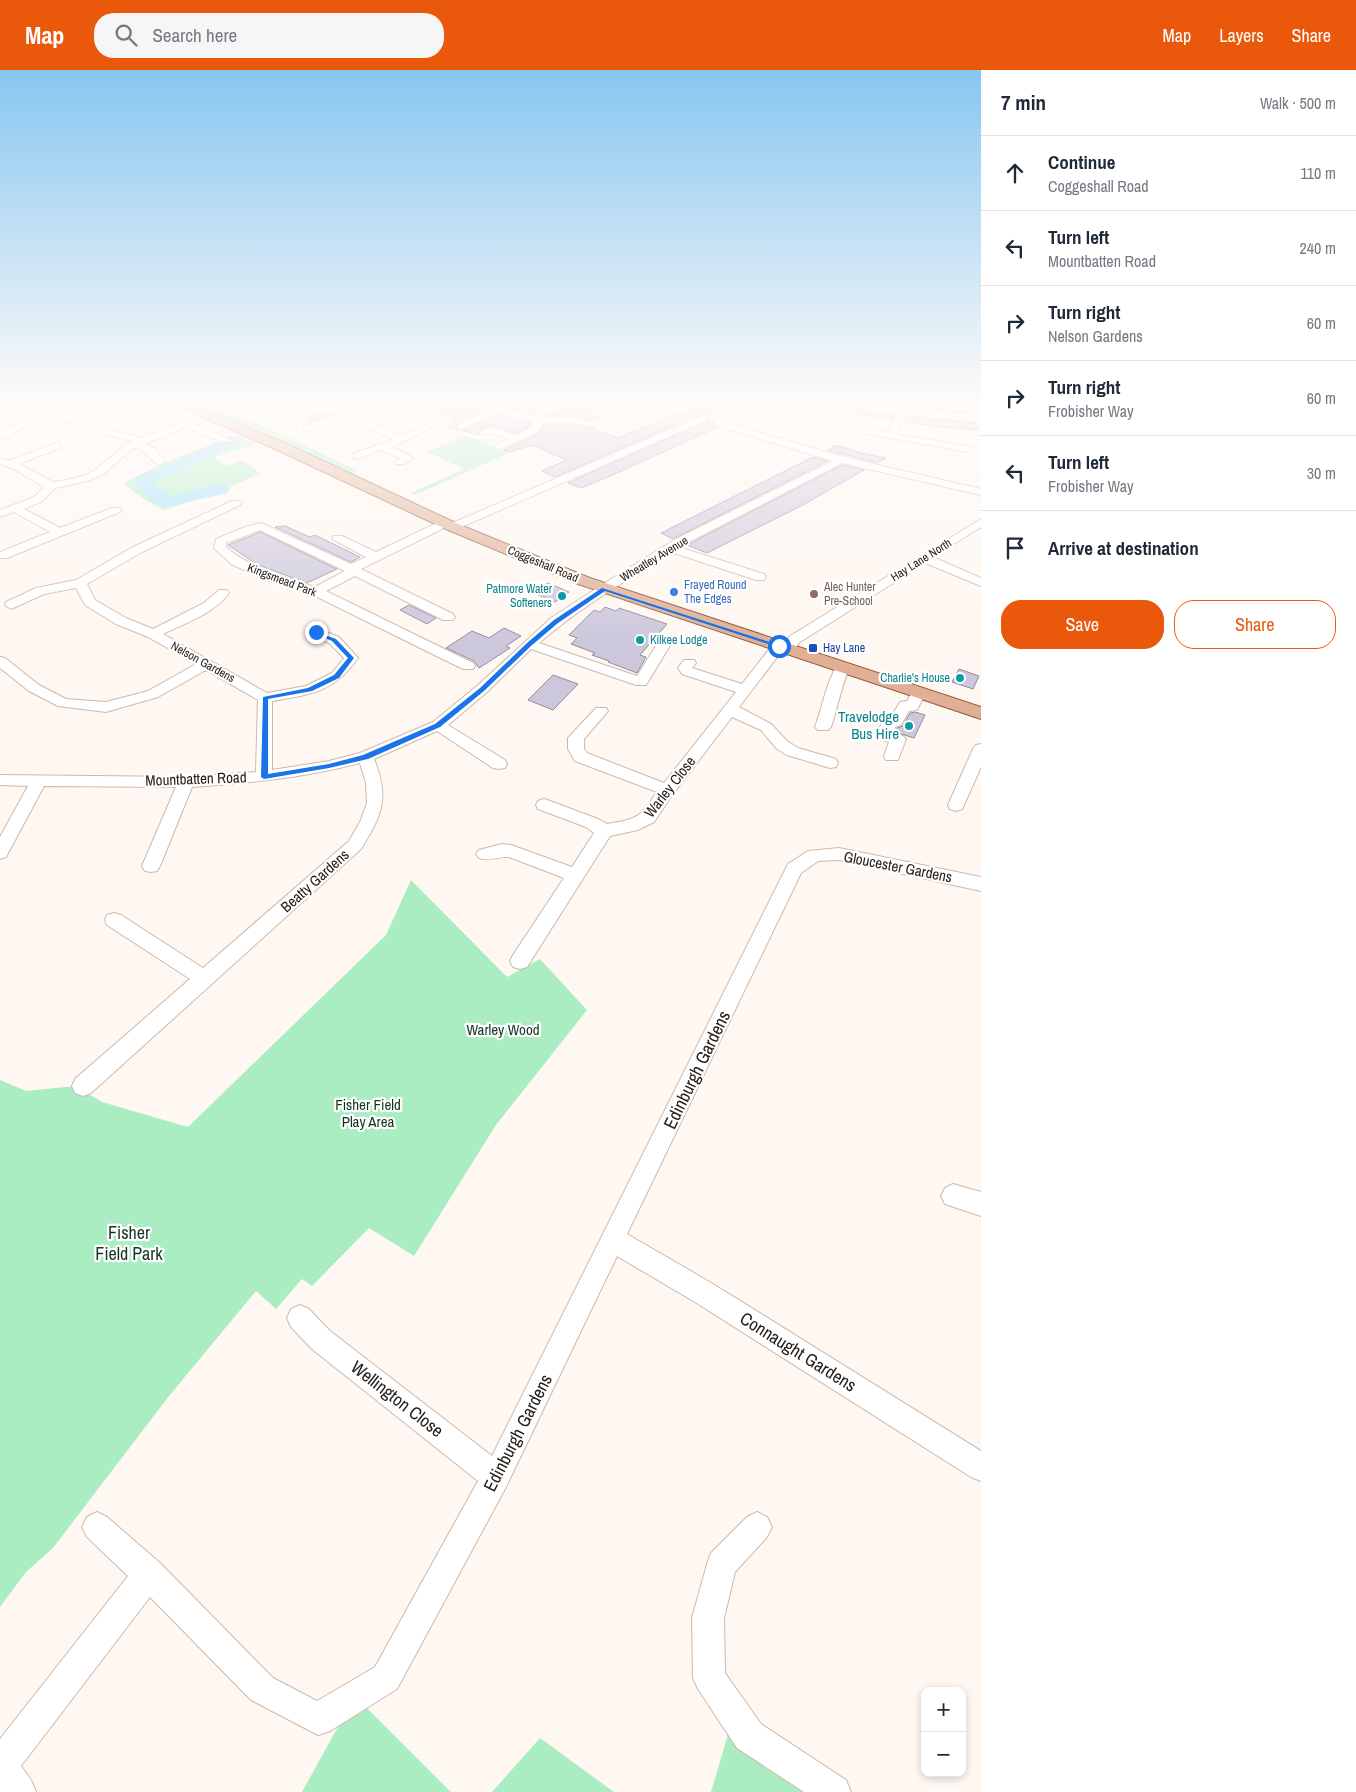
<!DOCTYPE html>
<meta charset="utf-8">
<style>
body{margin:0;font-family:"Archivo Narrow",sans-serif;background:#f6f6f7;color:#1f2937}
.controls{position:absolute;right:15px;bottom:15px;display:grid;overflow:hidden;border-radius:10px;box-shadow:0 2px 8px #0003}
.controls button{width:45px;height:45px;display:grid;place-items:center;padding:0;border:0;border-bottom:1px solid #e0e1e3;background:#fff;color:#1f2937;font:25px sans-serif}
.stop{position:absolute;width:15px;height:15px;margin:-11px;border:4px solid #1a73e8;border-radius:50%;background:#fff}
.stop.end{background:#1a73e8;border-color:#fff;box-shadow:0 1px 5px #0008}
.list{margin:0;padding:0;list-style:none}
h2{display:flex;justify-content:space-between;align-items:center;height:65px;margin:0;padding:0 20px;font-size:21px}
h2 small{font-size:16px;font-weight:400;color:#747a83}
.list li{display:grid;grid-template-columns:32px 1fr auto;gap:15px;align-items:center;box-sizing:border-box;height:75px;padding:0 20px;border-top:1px solid #e0e1e3}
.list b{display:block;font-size:19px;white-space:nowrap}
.list p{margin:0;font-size:16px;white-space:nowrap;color:#747a83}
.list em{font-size:16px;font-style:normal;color:#747a83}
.actions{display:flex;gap:10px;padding:15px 20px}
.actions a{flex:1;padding:11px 0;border:1px solid #ea580c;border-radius:20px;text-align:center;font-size:18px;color:#ea580c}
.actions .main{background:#ea580c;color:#fff}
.icon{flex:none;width:28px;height:28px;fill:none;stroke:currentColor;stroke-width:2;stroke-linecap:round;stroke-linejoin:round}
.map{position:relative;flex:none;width:981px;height:1722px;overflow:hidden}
header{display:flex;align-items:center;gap:30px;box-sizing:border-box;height:70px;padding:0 25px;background:#ea580c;color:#fff}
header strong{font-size:24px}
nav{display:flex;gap:28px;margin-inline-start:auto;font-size:18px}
.search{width:350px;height:45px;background:#f6f6f7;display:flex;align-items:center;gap:12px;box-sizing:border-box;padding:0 18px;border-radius:20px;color:#747a83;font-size:19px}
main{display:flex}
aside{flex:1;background:#fff}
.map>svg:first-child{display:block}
</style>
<header>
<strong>Map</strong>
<div class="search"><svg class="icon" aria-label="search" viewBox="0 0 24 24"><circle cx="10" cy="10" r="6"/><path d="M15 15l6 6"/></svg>Search here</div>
<nav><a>Map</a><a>Layers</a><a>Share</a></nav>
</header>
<main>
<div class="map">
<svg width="981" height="1722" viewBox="0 0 981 1722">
<rect width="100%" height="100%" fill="#fff7f1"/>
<!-- green -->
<g fill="#abedc3">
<polygon points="181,332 203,332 263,355 358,401 349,405"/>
<polygon points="556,332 610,332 588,343"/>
<polygon points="239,365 256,374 214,387 226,396 243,390 260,403 229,418 164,440 144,429 123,413 173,389"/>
<polygon points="466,365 509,383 415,425 411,423 464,399 427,382"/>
<polygon points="411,810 507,907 540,889 587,940 496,1055 414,1186 369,1158 312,1216 302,1209 276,1239 256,1221 169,1326 53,1478 26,1502 0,1537 0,1010 26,1021 75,1016 102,1032 188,1057 386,865"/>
<polygon points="355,1626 451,1722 302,1722"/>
<polygon points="729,1661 808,1722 711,1722"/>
<polygon points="540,1668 614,1722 492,1722"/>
</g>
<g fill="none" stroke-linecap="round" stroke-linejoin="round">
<!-- river -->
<path fill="#96e0fb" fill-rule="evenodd" d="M 231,366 L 237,368 L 239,371 L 237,374 L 153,413 L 169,426 L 221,414 L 227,415 L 230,419 L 227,423 L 166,437 C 152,434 142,423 134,411 L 137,407 Z"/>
</g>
<!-- building -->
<g fill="#ccc7db" stroke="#908c9f">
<polygon points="417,332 428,337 435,332 457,332 483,341 457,352 456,358 458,360 465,360 497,345 531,352 529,357 516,363 491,355 479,360 479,365 448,357 457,348 417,337"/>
<polygon points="486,332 542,332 546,334 534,344"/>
<polygon points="873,332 899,332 953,341 969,340 970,343"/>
<polygon points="705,335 718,340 708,345 703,343 555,407 542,401 567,390 532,375 510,382 504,380 539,364 543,355 575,355 590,359 592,358 617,368 690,339"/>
<polygon points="835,335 839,337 894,345 892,349 835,340"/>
<polygon points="569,337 600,347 592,351 575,345 549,345 558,340 568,340"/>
<polygon points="325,342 331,344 309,352 304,349"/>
<polygon points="907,347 975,353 978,360 941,357 905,352"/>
<polygon points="709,350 718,357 608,407 581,418 568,413"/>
<polygon points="836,375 865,384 886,388 877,393 827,380"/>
<polygon points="813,387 828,391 673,469 661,463"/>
<polygon points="842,395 864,400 803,435 707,483 687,475"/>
<polygon points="285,456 310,467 315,465 360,487 351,492 275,457"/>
<polygon points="260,462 337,499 307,513 258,495 228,475"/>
<polygon points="548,513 569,522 555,532 534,523"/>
<polygon points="409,535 436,548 427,554 400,540"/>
<polygon points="605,537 616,541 619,538 667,554 640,585 646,587 637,603 608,592 609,591 592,585 595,583 571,574 577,568 569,565 594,540 600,542"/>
<polygon points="504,558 521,566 506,576 510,578 479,598 474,591 446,578 472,561 489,568"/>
<polygon points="959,599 979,606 973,619 952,612"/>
<polygon points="553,605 578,614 553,640 528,630"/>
<polygon points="915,642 925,645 914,668 895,662 897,658 903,656 910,643"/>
</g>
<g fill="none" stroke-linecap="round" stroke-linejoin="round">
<!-- minor casing -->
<g stroke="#ccb9ab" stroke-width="2">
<g id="minor">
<polygon points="264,332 277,332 298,342 296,344 290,344"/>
<polygon points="326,332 336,332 335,334 337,337 401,365 427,355 432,358 392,377 414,388 404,394 396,394 395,392 400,388 381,380 357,389 353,388 353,384 393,369 345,348 310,360 304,360 304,356 337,344 330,341 325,334"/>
<polygon points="396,332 390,336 385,333 386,332"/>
<polygon points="421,332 433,332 429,335"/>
<path d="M 459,332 L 476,332 L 535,346 C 540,335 557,330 567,335 L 567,339 L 558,338 L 545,345 L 544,347 L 575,347 L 595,354 L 590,357 L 575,353 L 542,353 L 538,362 L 499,380 L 494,377 L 508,369 L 492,363 L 481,365 L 481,361 L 492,357 L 516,365 L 531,358 L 533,351 L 497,343 L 464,358 L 458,358 L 458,354 L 488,341 Z"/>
<path d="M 757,332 L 774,332 L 719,347 L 734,355 L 844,387 L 981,419 L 981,425 L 842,393 L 679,477 L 764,504 L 766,507 L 764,510 L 756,510 L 671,482 C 626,511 579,538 539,573 L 637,606 L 662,566 L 672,566 L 674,569 L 646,615 L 636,615 L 531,579 L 487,622 L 448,655 L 505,690 L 507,694 L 505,698 L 499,699 L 493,698 L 437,661 L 374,689 C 390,728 382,745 361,779 L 91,1023 L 83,1026 L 75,1023 L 72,1016 L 75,1009 L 190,909 L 107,855 L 105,850 L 107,845 L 114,843 L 121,845 L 203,898 L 349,771 L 360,752 L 367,733 L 366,713 L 360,693 C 302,708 251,713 192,717 L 160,796 L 157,801 L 151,802 L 145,801 L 142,796 L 176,717 L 44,716 L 6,787 L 0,789 L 0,767 L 28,716 L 0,715 L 0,705 L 186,707 L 256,702 L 258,630 L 206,600 L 158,627 L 106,642 L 58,636 L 29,621 L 0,598 L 0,587 L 5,588 L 39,615 L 66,629 L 106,632 L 148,621 L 196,594 L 148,567 L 116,554 L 85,535 L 76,518 L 44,524 L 11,539 L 5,535 L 6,532 L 36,518 L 76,510 L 133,477 L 232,431 L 240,431 L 242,433 L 240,435 L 142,482 L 87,514 L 95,530 L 126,548 L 153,559 L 204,533 L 219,520 L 227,520 L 229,523 C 214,544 185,553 163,564 L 267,623 L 306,616 L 332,603 L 344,588 L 329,573 L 311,565 L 309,562 L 316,558 L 339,567 L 358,588 C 333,623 312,624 272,631 L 272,700 L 329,691 L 360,683 L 433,652 L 477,616 L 551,548 L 600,516 L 674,470 L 833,391 L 728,359 L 716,354 L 708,347 L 716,342 Z"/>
<polygon points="835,332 859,332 903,339 981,346 981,352 906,345 897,364 971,377 972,379 967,382 864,363 864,359 888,362 897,344 839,335"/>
<path d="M 154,338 L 231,370 L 230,372 L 222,372 L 186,357 L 145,374 L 154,378 L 165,392 L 160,395 C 153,393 146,382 137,377 L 132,379 L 102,405 L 87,411 L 55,418 L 42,431 L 24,439 L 60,458 L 112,438 L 120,438 L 122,440 L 120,442 L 7,488 L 0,488 L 0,482 L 50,462 L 14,442 L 0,447 L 0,440 L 34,427 L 44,417 L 14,399 L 0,394 L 0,388 L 9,391 L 56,373 L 60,374 L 60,378 L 19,394 L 53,412 C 66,410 83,408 95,400 C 108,391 118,379 132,371 L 101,364 L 101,360 L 104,359 L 142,368 L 178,354 L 151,343 L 151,339 Z"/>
<path d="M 56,343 L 73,346 L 92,354 L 87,357 C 58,349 51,345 21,359 C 14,362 8,368 0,370 L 0,363 C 17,353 37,343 56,343 Z"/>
<path d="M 704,345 L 707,346 L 707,350 L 457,459 L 449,459 L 448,456 L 361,499 L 453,544 L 455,547 L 453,550 L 443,550 L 355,506 L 326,521 L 473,593 L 475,596 L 473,599 L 463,599 L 309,523 L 266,510 L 231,494 L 214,478 L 216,469 L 245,457 L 261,453 L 351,494 L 366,487 L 334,470 L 332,468 L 334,466 L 342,466 L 376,482 L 441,451 L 449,451 L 450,454 ZM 260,460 L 345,501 L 315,517 C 284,507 251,499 226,477 L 226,473 Z"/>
<path d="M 981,449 L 981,457 L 933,487 L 981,508 L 981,516 L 925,493 L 800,572 L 792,582 L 782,581 L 739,637 L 771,654 L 787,671 L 798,678 L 836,689 L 838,693 L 836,697 L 830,698 L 787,685 L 777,679 L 761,660 L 732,647 L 673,724 L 654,752 L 638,760 L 610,766 L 527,897 L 520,899 L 513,897 L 510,891 L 513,885 L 564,808 L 509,787 C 499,786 489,792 479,788 L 476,784 L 479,780 L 502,774 L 511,775 L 572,797 L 594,763 L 586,757 L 538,739 L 536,735 L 538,731 L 544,729 L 550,731 L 598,749 L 607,754 C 638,749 639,748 657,722 L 575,691 L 568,679 L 568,668 L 596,638 L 606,638 L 608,641 L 584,669 L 584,679 L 587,683 L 664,713 L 736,622 L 682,604 L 678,598 L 684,590 L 694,590 L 696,593 L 692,598 L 742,614 L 774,573 L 784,574 L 790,566 Z"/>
<path d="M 843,593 L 850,597 C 841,616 838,637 831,657 L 828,660 L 818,660 L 815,657 C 823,636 826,612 838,594 Z"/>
<polygon points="919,618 924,619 926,622 917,640 909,641 901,655 895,657 893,663 903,666 906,669 898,690 886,690 884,686 889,672 879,669 876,666 884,648 891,647 900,632 907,631 914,619"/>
<polygon points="981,674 981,697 964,735 962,739 956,741 950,739 948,735 973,679 976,675"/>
<polygon points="839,778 981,807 981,821 839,790 818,791 801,803 627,1164 713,1214 981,1381 981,1411 971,1407 695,1232 617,1186 506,1417 397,1619 330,1661 318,1665 251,1630 150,1527 21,1696 31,1710 36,1722 0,1722 0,1669 128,1506 87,1467 82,1457 87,1447 97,1442 107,1447 160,1493 273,1608 317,1631 375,1597 478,1411 312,1279 291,1257 287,1248 291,1239 300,1235 309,1239 330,1261 492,1386 788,794 808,781"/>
<polygon points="953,1114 981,1122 981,1146 945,1134 941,1126 945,1118"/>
<polygon points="757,1442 767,1447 772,1457 767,1467 735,1502 724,1548 725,1603 761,1654 846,1710 851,1722 804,1722 737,1678 698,1619 693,1608 692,1548 707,1494 711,1483 747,1447"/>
</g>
</g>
<!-- major casing -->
<g stroke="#91593c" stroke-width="2">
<polygon id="major" points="169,332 186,332 287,374 458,454 590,508 981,637 981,649 578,514 448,460 277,380"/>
</g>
<!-- minor -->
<use href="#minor" fill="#fff" fill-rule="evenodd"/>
<!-- major -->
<use href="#major" fill="#e0af95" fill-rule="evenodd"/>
</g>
<!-- sky -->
<linearGradient id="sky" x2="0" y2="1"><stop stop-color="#87c6f0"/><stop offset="0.58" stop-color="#fffbf9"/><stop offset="1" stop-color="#fffbf9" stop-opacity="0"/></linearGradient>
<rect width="981" height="573" fill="url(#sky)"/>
<!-- route -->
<polygon fill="#1a73e8" points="602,518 782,576 777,577 605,521 558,553 531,576 484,621 440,657 368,689 329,698 264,709 261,707 263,627 308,618 334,605 348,588 332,571 314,563 314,561 336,569 354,588 339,608 312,621 268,629 268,704 329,694 363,685 435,654 480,618 527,573 554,550"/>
<!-- markers -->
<circle fill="#3f7fe0" stroke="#fff" stroke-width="2" cx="674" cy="522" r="5"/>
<circle fill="#8d6e63" stroke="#fff" stroke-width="2" cx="814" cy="524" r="5"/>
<g fill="#0f9aa8" stroke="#fff" stroke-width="2">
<circle cx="562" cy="526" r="5"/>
<circle cx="640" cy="570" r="5"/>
<circle cx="960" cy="608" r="5"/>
<circle cx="909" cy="656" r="5"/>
</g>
<rect fill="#1a4fb4" stroke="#fff" stroke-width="2" x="808" y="573" width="10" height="10" rx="2.5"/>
<g text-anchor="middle" stroke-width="4.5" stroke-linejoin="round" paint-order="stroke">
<!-- far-street labels -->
<g font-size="12" fill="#241d18" stroke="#fff">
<text transform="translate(654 489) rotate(-31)" y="4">Wheatley Avenue</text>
<text transform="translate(921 490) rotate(-32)" y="4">Hay Lane North</text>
<text transform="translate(543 494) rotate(23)" y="4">Coggeshall Road</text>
<text transform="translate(282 510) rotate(21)" y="4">Kingsmead Park</text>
<text transform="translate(203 592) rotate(29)" y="4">Nelson Gardens</text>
</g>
<!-- far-shop labels -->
<g font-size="12" fill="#366cbe" stroke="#fff" text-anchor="start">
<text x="684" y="519">Frayed Round<tspan x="684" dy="14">The Edges</tspan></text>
</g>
<!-- far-education labels -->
<g font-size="12" fill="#785e54" stroke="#fff" text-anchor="start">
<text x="824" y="521">Alec Hunter<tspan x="824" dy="14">Pre-School</tspan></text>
</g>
<!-- far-culture labels -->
<g font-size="12" fill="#0d838f" stroke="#fff" text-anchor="end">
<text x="552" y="523">Patmore Water<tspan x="552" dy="14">Softeners</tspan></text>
<text x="650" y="574" text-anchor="start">Kilkee Lodge</text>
<text x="950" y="612">Charlie's House</text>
</g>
<!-- far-transit labels -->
<g font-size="12" fill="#164399" stroke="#fff" text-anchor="start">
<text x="823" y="582">Hay Lane</text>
</g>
<!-- culture labels -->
<g font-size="15" fill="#0d838f" stroke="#fff" text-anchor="end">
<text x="899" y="652">Travelodge<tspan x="899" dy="17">Bus Hire</tspan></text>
</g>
<!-- street labels -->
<g font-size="15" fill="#241d18" stroke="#fff">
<text transform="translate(196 709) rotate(-2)" y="5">Mountbatten Road</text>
<text transform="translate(670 717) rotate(-52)" y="5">Warley Close</text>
<text transform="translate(898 797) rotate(11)" y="5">Gloucester Gardens</text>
<text transform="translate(315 811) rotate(-42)" y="5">Beatty Gardens</text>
</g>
<!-- park labels -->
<g font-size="15" fill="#143522" stroke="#fff">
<text x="503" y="965">Warley Wood</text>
<text x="368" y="1040">Fisher Field<tspan x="368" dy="17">Play Area</tspan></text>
</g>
<!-- near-street labels -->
<g font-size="18" fill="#241d18" stroke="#fff">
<text transform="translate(697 1000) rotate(-64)" y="6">Edinburgh Gardens</text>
<text transform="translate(798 1282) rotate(32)" y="6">Connaught Gardens</text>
<text transform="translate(397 1329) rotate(38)" y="6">Wellington Close</text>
<text transform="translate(518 1363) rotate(-63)" y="6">Edinburgh Gardens</text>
</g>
<!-- near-park labels -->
<g font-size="18" fill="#143522" stroke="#fff">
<text x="129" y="1169">Fisher<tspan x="129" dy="21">Field Park</tspan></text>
</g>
</g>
</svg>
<div class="controls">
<button>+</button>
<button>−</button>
</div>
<div class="stop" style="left:779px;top:576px"></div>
<div class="stop end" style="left:316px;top:562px"></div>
</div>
<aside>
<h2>7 min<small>Walk · 500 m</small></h2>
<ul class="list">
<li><svg class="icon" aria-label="ahead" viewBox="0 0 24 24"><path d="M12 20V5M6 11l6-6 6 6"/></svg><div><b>Continue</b><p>Coggeshall Road</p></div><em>110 m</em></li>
<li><svg class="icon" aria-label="left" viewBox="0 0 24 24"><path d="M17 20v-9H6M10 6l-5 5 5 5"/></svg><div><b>Turn left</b><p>Mountbatten Road</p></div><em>240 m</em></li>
<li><svg class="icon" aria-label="right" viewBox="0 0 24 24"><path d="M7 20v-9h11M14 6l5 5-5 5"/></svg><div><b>Turn right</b><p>Nelson Gardens</p></div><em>60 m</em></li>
<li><svg class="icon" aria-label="right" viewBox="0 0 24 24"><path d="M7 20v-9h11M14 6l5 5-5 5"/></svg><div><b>Turn right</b><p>Frobisher Way</p></div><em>60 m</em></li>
<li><svg class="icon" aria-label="left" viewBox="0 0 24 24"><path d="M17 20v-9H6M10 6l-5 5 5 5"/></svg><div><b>Turn left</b><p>Frobisher Way</p></div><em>30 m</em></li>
<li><svg class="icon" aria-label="arrive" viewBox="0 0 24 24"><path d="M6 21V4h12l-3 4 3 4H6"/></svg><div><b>Arrive at destination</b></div></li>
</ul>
<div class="actions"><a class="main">Save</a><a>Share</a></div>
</aside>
</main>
